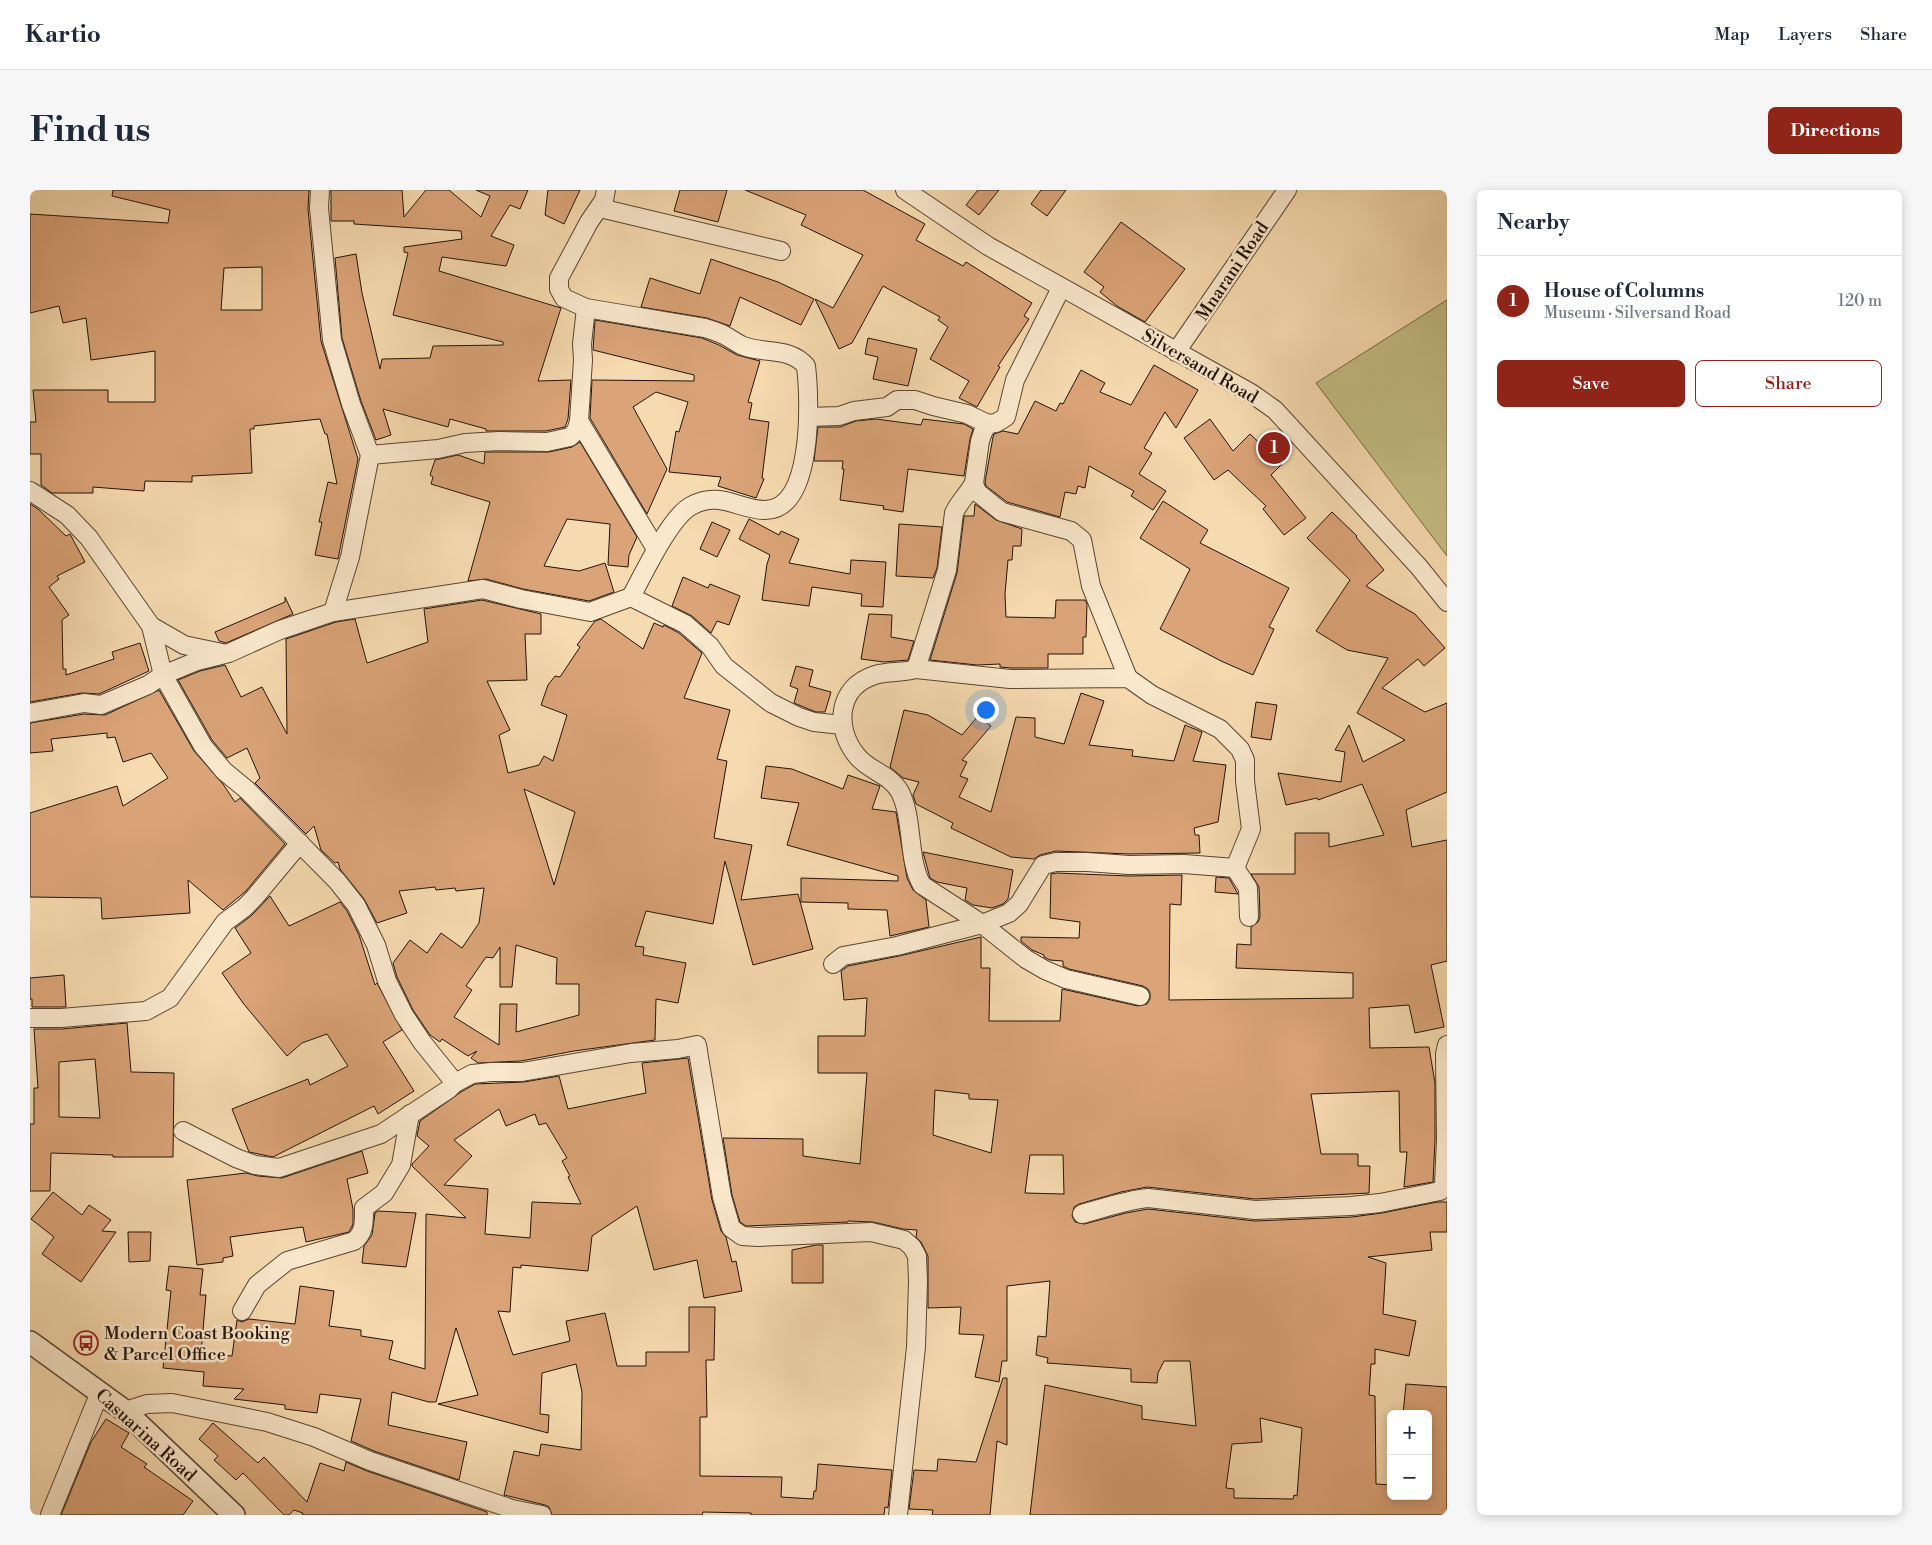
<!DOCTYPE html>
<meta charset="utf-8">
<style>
body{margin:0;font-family:"Libre Bodoni",serif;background:#f6f6f7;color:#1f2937}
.controls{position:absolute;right:15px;bottom:15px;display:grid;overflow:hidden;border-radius:8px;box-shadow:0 2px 12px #0003}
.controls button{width:45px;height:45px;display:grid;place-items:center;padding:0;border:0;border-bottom:1px solid #e0e1e3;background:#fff;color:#1f2937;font:25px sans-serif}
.you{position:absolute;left:955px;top:519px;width:18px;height:18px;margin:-12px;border:4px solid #fff;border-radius:50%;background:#1a73e8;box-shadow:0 0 0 8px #1a73e833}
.badge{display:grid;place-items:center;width:32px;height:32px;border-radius:50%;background:#8f2418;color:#fff;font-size:16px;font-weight:700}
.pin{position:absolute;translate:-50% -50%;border:2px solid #fff;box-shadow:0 1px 5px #0006}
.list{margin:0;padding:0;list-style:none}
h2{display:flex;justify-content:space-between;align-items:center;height:65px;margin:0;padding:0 20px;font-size:21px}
h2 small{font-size:16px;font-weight:400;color:#747a83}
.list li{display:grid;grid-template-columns:32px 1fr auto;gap:15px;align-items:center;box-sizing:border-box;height:90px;padding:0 20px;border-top:1px solid #e0e1e3}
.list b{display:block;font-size:19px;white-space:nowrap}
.list p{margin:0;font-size:16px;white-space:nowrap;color:#747a83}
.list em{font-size:16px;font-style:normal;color:#747a83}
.actions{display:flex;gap:10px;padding:15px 20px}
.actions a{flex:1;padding:11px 0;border:1px solid #8f2418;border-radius:8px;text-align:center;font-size:18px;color:#8f2418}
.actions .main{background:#8f2418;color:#fff}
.map{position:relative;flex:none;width:1417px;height:1325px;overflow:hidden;border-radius:8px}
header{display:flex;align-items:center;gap:30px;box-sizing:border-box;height:70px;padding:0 25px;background:#fff;border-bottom:1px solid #e0e1e3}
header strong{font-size:24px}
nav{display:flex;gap:28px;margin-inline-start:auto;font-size:18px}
.intro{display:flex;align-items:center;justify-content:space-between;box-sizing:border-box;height:120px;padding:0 30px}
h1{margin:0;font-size:35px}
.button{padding:12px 22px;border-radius:8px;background:#8f2418;color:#fff;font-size:18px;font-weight:700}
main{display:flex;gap:30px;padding:0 30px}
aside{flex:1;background:#fff;border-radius:8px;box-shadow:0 2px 12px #0003}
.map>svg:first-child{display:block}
</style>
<header>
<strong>Kartio</strong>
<nav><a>Map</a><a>Layers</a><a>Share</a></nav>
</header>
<div class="intro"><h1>Find us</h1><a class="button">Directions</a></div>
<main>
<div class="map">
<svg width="1417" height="1325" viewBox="0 0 1417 1325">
<rect width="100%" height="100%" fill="#f7dbb0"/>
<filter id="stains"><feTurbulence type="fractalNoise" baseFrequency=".004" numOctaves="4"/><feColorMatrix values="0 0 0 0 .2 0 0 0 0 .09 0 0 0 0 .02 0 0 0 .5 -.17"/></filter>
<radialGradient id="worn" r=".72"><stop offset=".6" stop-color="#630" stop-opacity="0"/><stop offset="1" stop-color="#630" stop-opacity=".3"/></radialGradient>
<!-- green -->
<polygon fill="#c4be86" stroke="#736848" points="1417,110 1417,366 1286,193"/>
<!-- building -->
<g fill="#daa478" stroke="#221309" fill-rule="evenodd">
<path d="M 83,0 L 279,0 L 278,19 L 291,151 L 328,269 L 308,369 L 285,365 L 292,332 L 289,332 L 298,292 L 307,294 L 297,244 L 295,244 L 290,229 L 224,236 L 224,239 L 220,239 L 222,283 L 162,286 L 162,292 L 115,291 L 114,301 L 63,297 L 63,303 L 22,303 L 11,295 L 11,264 L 0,264 L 0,232 L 6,232 L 3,200 L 78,200 L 78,212 L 125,212 L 125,161 L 61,170 L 56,128 L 33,133 L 29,116 L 0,123 L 0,24 L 138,33 L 140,20 L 82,6 ZM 232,77 L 232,120 L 191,120 L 194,78 Z"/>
<polygon points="301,0 372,0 374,27 396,0 419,0 451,27 460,6 446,0 498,0 490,19 480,15 461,46 484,55 476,76 412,67 409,81 531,118 508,191 541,190 538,229 535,237 516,241 456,241 456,239 420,229 418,237 353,219 361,245 346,250 331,211 312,148 305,68 326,64 332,103 350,179 352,169 400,168 403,156 473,155 473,152 363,125 378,63 374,62 374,57 432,49 431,41 324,34 324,31 301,31"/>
<polygon points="518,0 550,0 534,34 515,25"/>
<polygon points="650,0 697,0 688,32 644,21"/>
<polygon points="715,0 833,0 895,34 886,50 933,76 936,72 1002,113 994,126 999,129 968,176 970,177 947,217 929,208 939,191 900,169 918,137 908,130 910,127 853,96 822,153 809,159 785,109 803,118 833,65 771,35 776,25"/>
<polygon points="948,0 969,0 949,25 936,15"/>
<polygon points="1011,0 1036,0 1017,26 1001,14"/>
<polygon points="1091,32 1155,79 1115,132 1087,116 1070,102 1074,97 1054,82"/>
<polygon points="681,69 748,92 784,109 771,135 710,107 700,136 677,128 611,117 620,88 670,104"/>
<polygon points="565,130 672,148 689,155 707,165 730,171 718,212 722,213 719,229 739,232 732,288 734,289 726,308 688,296 691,287 639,282 646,241 649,242 658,212 626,202 603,217 637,279 617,324 560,228 562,190 664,191 664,185 563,160"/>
<polygon points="838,148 887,159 878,196 843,189 848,167 835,164"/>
<polygon points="1124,175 1168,200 1146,238 1135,222 1114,258 1122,263 1109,284 1136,301 1123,320 1101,306 1104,301 1059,276 1055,298 1048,296 1046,304 1035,302 1030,327 977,312 956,296 955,292 963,247 964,244 973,241 988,244 1005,211 1026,221 1030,213 1033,214 1051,180 1075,193 1070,202 1101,215"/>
<polygon points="846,229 891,235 893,229 934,234 943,239 940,249 934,286 878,279 873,322 853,319 854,316 810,310 814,279 812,279 813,271 784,271 788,237 810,237 826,231"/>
<polygon points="1180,229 1203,261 1220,244 1252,274 1241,285 1276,328 1254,345 1233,319 1236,316 1198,280 1184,290 1154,248"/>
<polygon points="550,252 607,347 599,365 598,377 578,375 580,334 537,329 514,376 549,381 575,373 584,402 559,411 493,399 456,389 438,391 460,312 401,294 403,287 400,285 405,270 428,265 454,274 455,262 519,262 542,257"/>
<polygon points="1133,311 1178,340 1170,353 1259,398 1239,437 1244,439 1223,485 1191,471 1130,439 1160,379 1110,348"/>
<polygon points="0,314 8,319 36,346 40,344 55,372 27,386 29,389 19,397 39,425 32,430 33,479 36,479 36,485 84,469 82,462 110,453 119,481 69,504 52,503 0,512"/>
<polygon points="945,314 966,330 992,339 991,356 983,356 982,370 978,370 975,404 976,427 1025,428 1026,410 1055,410 1057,414 1056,447 1053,447 1053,464 1018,464 1018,478 981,478 970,477 970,474 947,475 900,470 927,383 934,326 944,326"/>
<path d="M 1302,322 L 1327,346 L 1326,347 L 1354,380 L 1336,396 L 1385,424 L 1415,458 L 1394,476 L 1388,469 L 1352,498 L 1395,522 L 1417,513 L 1417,602 L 1376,620 L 1382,657 L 1417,650 L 1417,771 L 1401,775 L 1414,837 L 1385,843 L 1379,815 L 1339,818 L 1340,858 L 1399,857 L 1405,893 L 1405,950 L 1403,992 L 1374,997 L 1377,962 L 1370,962 L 1369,901 L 1281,904 L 1291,964 L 1328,964 L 1328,976 L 1340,976 L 1339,1003 L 1225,1009 L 1117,997 L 1091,1002 L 1049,1014 L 1044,1017 L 1042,1026 L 1045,1032 L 1054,1034 L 1096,1023 L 1118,1019 L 1225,1031 L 1322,1027 L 1352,1023 L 1407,1012 L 1417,1012 L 1417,1042 L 1400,1042 L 1402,1060 L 1338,1067 L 1356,1073 L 1353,1124 L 1386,1131 L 1379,1166 L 1345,1159 L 1345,1174 L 1341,1174 L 1339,1205 L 1345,1206 L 1346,1294 L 1361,1295 L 1361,1306 L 1398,1306 L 1398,1224 L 1373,1224 L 1376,1194 L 1417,1197 L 1417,1325 L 1000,1325 L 1015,1195 L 1112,1216 L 1112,1229 L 1166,1236 L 1160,1171 L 1134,1171 L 1128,1183 L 1127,1193 L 1101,1192 L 1101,1179 L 1017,1173 L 1018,1168 L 1006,1165 L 1008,1146 L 1016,1147 L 1020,1091 L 977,1096 L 977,1171 L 972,1171 L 969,1192 L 945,1187 L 954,1145 L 929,1144 L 931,1117 L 898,1118 L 898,1066 L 891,1052 L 886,1047 L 887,1040 L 873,1039 L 843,1032 L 818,1031 L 818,1032 L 716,1036 L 710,1032 L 702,1005 L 693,948 L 773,949 L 773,966 L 830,974 L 837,883 L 788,883 L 788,846 L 835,846 L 837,808 L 814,810 L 811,781 L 818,776 L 869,766 L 951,747 L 951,778 L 960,778 L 959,831 L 1030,831 L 1032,799 L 1108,816 L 1117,814 L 1120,809 L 1120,803 L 1118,799 L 1113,796 L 1039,779 L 1033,776 L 1033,771 L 1020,770 L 1014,767 L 1014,765 L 1002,760 L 991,751 L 991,747 L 1049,748 L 1050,732 L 1020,728 L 1021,684 L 1027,683 L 1099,686 L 1152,685 L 1151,715 L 1140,714 L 1139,810 L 1323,808 L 1323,783 L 1206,778 L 1207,754 L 1221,755 L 1221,737 L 1228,732 L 1230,727 L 1229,697 L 1221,684 L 1265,684 L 1265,643 L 1299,643 L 1299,657 L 1354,645 L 1332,594 L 1288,610 L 1287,608 L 1256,615 L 1248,583 L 1311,592 L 1315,562 L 1305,560 L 1319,535 L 1333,572 L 1375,550 L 1327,523 L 1358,468 L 1317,460 L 1286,441 L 1320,390 L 1277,348 ZM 905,900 L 939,904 L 939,909 L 968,910 L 961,963 L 903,945 ZM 1000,965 L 1033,965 L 1034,1004 L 995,1003 ZM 1230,1228 L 1272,1238 L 1267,1306 L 1264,1305 L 1263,1309 L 1204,1308 L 1204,1299 L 1196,1298 L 1202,1254 L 1232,1252 Z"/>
<polygon points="719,329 749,345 751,341 769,349 759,373 820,384 821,370 856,372 853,417 831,416 832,404 782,397 779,416 732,410 737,374 740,365 709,349"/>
<polygon points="682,332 700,340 687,367 670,359"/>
<polygon points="869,334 912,337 907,378 903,388 866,386"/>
<polygon points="653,387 678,398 680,394 710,406 699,435 687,431 681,443 662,426 642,416"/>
<polygon points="255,407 263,424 196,453 189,451 185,442 255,412"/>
<path d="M 452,410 L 511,424 L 511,444 L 495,444 L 497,490 L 457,491 L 480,540 L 469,545 L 478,583 L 509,575 L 514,566 L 523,571 L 537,525 L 511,515 L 518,495 L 525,486 L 530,487 L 550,457 L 547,455 L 565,431 L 571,429 L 613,459 L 624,433 L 633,437 L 634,435 L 649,443 L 672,463 L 654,508 L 700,520 L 687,569 L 697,571 L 684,648 L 722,655 L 711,710 L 768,704 L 783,759 L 723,775 L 695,671 L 683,734 L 616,721 L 605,756 L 614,757 L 613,765 L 656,773 L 648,813 L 626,809 L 625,850 L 544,861 L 491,871 L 448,873 L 441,868 L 447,861 L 438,866 L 412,849 L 410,852 L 400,845 L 383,820 L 367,787 L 363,773 L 380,750 L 397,763 L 411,743 L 432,758 L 449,733 L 454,698 L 426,701 L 425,698 L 406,700 L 405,697 L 369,701 L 377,723 L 347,733 L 334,709 L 310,679 L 308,672 L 305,673 L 291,660 L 284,636 L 276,644 L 225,593 L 230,588 L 217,558 L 197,568 L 182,550 L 148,490 L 170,481 L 195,475 L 211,507 L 232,497 L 257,544 L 256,449 L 306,432 L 325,429 L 337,473 L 398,452 L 394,419 ZM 494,599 L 545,622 L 524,695 ZM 486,755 L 527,768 L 526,794 L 549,794 L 549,825 L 486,842 L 487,814 L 470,814 L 469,855 L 424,827 L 442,800 L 436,796 L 456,767 L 463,768 L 470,757 L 470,797 L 482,797 Z"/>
<polygon points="839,424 862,425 861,447 884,451 878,470 854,472 831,469"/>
<polygon points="766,476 783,480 779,496 801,502 795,522 786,522 764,513 768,499 760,496"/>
<polygon points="129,500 164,561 193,594 205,612 210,608 255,654 216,701 193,720 158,690 160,723 72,729 71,708 0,707 0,623 87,596 93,616 138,588 121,563 93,572 85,547 77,548 77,543 21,549 23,561 0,563 0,533 54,524 75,525"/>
<polygon points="1051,503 1074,511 1059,555 1103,560 1102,566 1144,571 1155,535 1172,542 1163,571 1196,575 1188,632 1164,638 1165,645 1169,645 1170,663 1099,664 1026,661 1010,665 1004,669 981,667 921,638 923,633 886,614 883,605 889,592 873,588 860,577 874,520 898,525 932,545 948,526 961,536 932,570 937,572 930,586 938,589 929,607 961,622 986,527 1005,528 1005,547 1034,554"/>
<polygon points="1226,512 1247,515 1241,550 1221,547"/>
<polygon points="736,576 762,579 813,599 818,585 850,596 842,619 866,622 877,688 883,700 896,710 899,737 860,746 857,720 818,719 818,713 771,712 771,688 868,691 868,686 757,655 769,613 731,608"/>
<polygon points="893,662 983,680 978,709 973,714 962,718 943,715 935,710 937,698 907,692 900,688"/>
<polygon points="1186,687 1199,688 1208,704 1185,702"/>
<polygon points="240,706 259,736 310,712 317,721 329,745 345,795 347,793 372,840 353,852 384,901 348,924 344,916 243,967 219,962 202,919 278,889 280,895 318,876 297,844 272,853 257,866 213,813 192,783 221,763 205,738 221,726"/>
<polygon points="34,785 36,817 2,817 2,809 0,809 0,788"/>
<path d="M 97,833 L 101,882 L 144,883 L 143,967 L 83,967 L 83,965 L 21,963 L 20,1001 L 0,1001 L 0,934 L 4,934 L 4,898 L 8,898 L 4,839 L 32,839 ZM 65,869 L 70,928 L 29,927 L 29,872 Z"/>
<path d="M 658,868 L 682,1010 L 691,1041 L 696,1047 L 702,1072 L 706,1071 L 712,1101 L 674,1108 L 667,1070 L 624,1080 L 607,1016 L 562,1046 L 558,1081 L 491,1075 L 491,1078 L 483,1077 L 480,1122 L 468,1121 L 483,1165 L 540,1151 L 536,1131 L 575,1123 L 587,1176 L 616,1176 L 616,1162 L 659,1162 L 659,1117 L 685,1117 L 684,1170 L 676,1170 L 677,1227 L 670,1227 L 670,1286 L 752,1287 L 751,1307 L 783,1309 L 784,1301 L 786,1301 L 788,1274 L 862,1280 L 858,1318 L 855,1317 L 854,1325 L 721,1325 L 721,1323 L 673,1322 L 672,1325 L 522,1325 L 519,1317 L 515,1315 L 474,1305 L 484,1261 L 509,1266 L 511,1254 L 551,1260 L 552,1202 L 546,1174 L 512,1183 L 510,1224 L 519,1225 L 518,1243 L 408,1214 L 448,1205 L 426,1138 L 406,1212 L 399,1212 L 362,1202 L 358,1235 L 437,1252 L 429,1290 L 344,1261 L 321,1251 L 331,1209 L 290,1204 L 287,1223 L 255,1219 L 255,1215 L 204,1209 L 214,1199 L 173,1196 L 174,1182 L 133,1178 L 141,1101 L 136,1100 L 139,1076 L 173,1079 L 170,1105 L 176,1105 L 171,1164 L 202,1166 L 207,1130 L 212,1132 L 219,1129 L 265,1134 L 270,1096 L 304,1101 L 299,1136 L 331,1140 L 331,1146 L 363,1151 L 359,1169 L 395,1179 L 396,1024 L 436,1028 L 382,976 L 382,974 L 399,956 L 387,946 L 390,931 L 431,902 L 445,894 L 494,892 L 529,886 L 538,919 L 616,903 L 612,873 ZM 469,919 L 476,936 L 505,924 L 509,935 L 516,933 L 537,968 L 532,971 L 540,986 L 538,987 L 551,1014 L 502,1012 L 500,1048 L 455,1044 L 458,999 L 414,995 L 442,966 L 424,950 Z"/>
<polygon points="332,961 338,983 317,989 323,1019 323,1034 319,1042 276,1052 273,1037 200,1047 203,1066 193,1068 193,1072 167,1075 157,990 216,983 228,986 252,988"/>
<polygon points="23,1002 52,1025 59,1015 81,1030 72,1041 86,1042 51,1092 12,1064 24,1047 1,1029"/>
<polygon points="348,1021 386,1023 376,1077 332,1073 334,1056 342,1045 345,1023"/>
<polygon points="98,1042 121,1042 120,1071 99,1072"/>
<polygon points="786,1055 793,1055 793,1093 762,1093 762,1060"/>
<polygon points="973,1188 977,1188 977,1255 967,1251 960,1325 902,1325 903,1320 879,1319 884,1280 907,1281 908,1269 946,1272"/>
<polygon points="76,1229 99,1243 91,1257 117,1274 114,1277 163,1311 153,1325 31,1325 61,1252"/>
<polygon points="183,1233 228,1273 234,1267 277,1312 290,1273 314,1281 316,1272 337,1281 457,1322 457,1325 272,1325 273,1323 264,1320 259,1325 254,1325 213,1283 206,1290 184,1270 188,1266 169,1249"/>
</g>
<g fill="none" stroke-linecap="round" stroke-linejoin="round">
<!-- minor casing -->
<g stroke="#574533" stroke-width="20">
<g id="minor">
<polyline points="290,0 289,18 302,150 321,214 340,265 320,367 303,422"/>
<path d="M 576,0 L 574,10 L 559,32 L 529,88 L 529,99 L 534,108 L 556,118 L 675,138 C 681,140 688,142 694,145 C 700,148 705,152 711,155 C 733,165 759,156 776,176 C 780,209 784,320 735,320 C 709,320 690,300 661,316 C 640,327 613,385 601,407"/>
<polyline points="875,0 958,56 1221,203 1245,220 1389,377 1417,412"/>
<polyline points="570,18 751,61"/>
<polyline points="1031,98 985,190 976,227 966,233 958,234 953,242 950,251 944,293 947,302 972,322 1041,341 1052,350 1061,396 1098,488"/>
<polyline points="1146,162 1257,0"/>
<polyline points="778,227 809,226 824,221 857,217 867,210 885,210 903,216 937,224 958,234"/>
<polyline points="549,231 626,359"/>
<polyline points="340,265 408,259 435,253 469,251 517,252 540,247 546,241 549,231 553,170 552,154 556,118"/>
<polyline points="0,301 37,325 59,348 121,436 133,485 173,556 194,581 217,600 307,691 326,715 346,755 357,791 374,825 392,852 425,893"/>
<polyline points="121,436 154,455 192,463"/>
<path d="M 886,479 L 917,380 L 924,323 C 929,312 938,304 944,293"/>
<polyline points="0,523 54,513 71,515 118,495 133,485 167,471 199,463 250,440 303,422 453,399 491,409 560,422 601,407 655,434 680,456 694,476 741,513 769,527 784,532 812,535"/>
<polyline points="803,774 813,766 867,756 952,734 979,723 989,714 1013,675 1026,672 1057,672 1099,675 1154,674 1205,678"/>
<path d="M 1110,806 L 1036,789 L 1015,780 L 996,769 L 952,734 L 892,695 C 877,669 884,630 870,602 C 860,584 839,581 827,566 C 804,538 807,497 845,485 C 858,481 873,483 886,479 L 980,489 L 1098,488 L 1122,505 L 1190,539 L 1210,559 L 1215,570 L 1215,591 L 1221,639 L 1205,678 L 1218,698 L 1219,727"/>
<polyline points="0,828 31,828 116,821 140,808 195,732 214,718 224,708 270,653"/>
<polyline points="153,941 206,968 225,975 249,978 351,944 419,899 425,893 442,884 461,882 492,882 601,863 648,859 667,855 692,1007 701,1038 712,1046 728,1047 841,1042 874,1050 882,1057 887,1066 888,1091 886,1157 868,1325"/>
<path d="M 1052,1024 C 1074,1018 1096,1010 1118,1008 L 1225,1020 L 1321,1016 L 1350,1013 L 1410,1001 L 1414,998 L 1414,994 L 1416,950 L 1415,864 L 1417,855"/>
<path d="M 212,1121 L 227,1095 L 257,1071 L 324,1051 C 335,1043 334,1030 334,1018 L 354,1003 L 371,975 L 380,924"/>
<polyline points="95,1221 117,1214 142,1213 237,1232 284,1247 340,1271 482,1319 512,1325"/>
<polyline points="20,1325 70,1202"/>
</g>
</g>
<!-- tertiary casing -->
<g stroke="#574533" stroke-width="24">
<polyline id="tertiary" points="0,1152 95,1221 204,1325"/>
</g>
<!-- minor -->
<use href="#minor" stroke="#fae8cc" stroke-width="18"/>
<!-- tertiary -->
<use href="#tertiary" stroke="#fae8cc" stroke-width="21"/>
</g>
<!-- icons -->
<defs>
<g id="bus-ring" transform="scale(1.25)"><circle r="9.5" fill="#fae8cc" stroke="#8f2418" stroke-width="1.5"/><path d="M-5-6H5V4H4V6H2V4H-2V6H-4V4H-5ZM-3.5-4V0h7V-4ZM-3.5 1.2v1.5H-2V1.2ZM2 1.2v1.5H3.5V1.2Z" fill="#8f2418"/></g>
</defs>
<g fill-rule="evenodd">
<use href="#bus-ring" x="56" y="1153"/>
</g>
<g text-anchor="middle" stroke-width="5" stroke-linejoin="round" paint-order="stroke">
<!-- street labels -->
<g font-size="18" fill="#221309" stroke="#fae8cc">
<text transform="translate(1202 81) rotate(-56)" y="6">Mnarani Road</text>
<text transform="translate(1170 176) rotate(30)" y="6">Silversand Road</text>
<text transform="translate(116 1245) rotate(42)" y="6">Casuarina Road</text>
</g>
<!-- poi labels -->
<g font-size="18" fill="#221309" stroke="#fae8cc" text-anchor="start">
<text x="74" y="1149">Modern Coast Booking<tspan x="74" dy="21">&amp; Parcel Office</tspan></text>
</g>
</g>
<rect width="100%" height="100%" filter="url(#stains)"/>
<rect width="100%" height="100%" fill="url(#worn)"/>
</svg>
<div class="controls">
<button>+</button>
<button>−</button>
</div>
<div class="you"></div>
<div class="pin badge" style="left:1244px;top:258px">1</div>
</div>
<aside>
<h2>Nearby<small></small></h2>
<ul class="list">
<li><span class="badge">1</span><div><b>House of Columns</b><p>Museum · Silversand Road</p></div><em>120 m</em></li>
</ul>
<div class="actions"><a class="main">Save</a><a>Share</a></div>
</aside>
</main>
